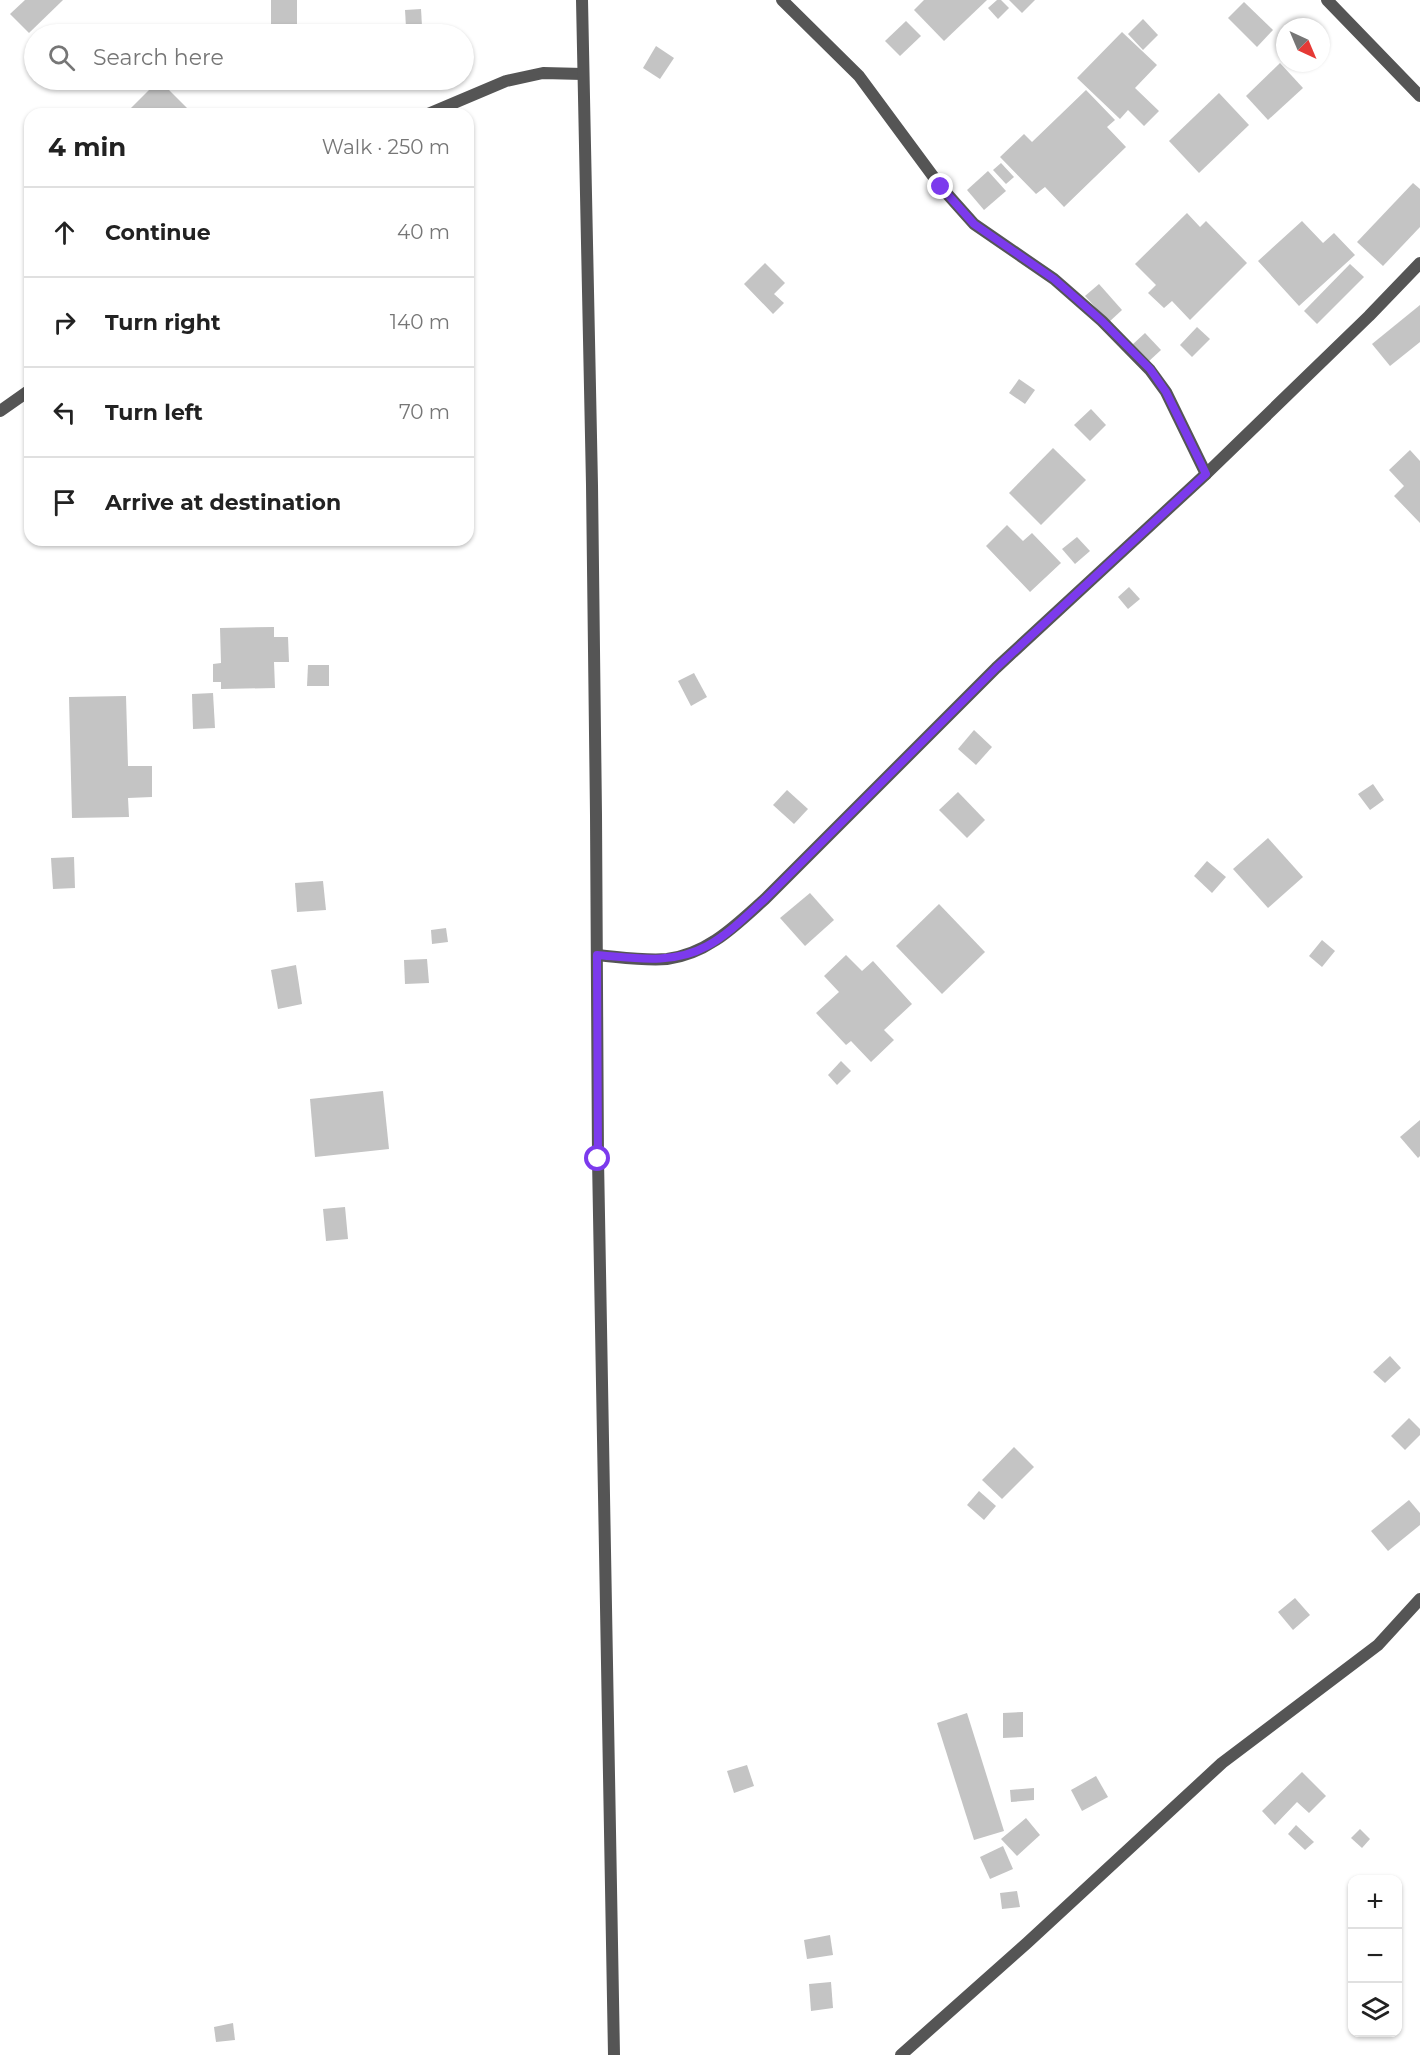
<!DOCTYPE html>
<meta charset="utf-8">
<style>
body{margin:0;font-family:Montserrat,sans-serif;background:#f2f2f2;color:#222}
.controls{position:absolute;right:18px;bottom:18px;display:grid;overflow:hidden;border-radius:12px;box-shadow:0 2px 4px #0004}
.controls button{width:54px;height:54px;display:grid;place-items:center;padding:0;border:0;border-bottom:2px solid #e0e0e0;background:#fff;color:#222;font:30px sans-serif}
.compass{position:absolute;left:1276px;top:18px;width:54px;height:54px;border-radius:50%;background:#fff;box-shadow:0 2px 4px #0004;rotate:136deg}
.stop{position:absolute;width:18px;height:18px;margin:-14px;border:4px solid #7c3aed;border-radius:50%;background:#fff}
.stop.end{background:#7c3aed;border-color:#fff;box-shadow:0 2px 6px #0008}
.list{margin:0;padding:0;list-style:none}
h2{display:flex;justify-content:space-between;align-items:center;height:78px;margin:0;padding:0 24px;font-size:26px}
h2 small{font-size:20px;font-weight:400;color:#767676}
.list li{display:grid;grid-template-columns:39px 1fr auto;gap:18px;align-items:center;box-sizing:border-box;height:90px;padding:0 24px;border-top:2px solid #e0e0e0}
.list b{display:block;font-size:22px;white-space:nowrap}
.list em{font-size:20px;font-style:normal;color:#767676}
.icon{flex:none;width:33px;height:33px;fill:none;stroke:currentColor;stroke-width:2;stroke-linecap:round;stroke-linejoin:round}
.map{position:relative;flex:none;width:1420px;height:2055px;overflow:hidden}
.search{position:absolute;background:#fff;box-shadow:0 2px 4px #0004;left:24px;top:24px;width:450px;height:66px;display:flex;align-items:center;gap:15px;box-sizing:border-box;padding:0 21px;border-radius:33px;color:#767676;font-size:22px}
.panel{position:absolute;background:#fff;box-shadow:0 2px 4px #0004;left:24px;top:108px;width:450px;height:438px;border-radius:18px}
.map>svg:first-child{display:block}
</style>
<div class="map">
<svg width="1420" height="2055" viewBox="0 0 1420 2055">
<rect width="100%" height="100%" fill="#fff"/>
<!-- building -->
<g fill="#c4c4c4">
<polygon points="25,0 63,0 29,33 10,14"/>
<rect x="271" y="0" width="26" height="34"/>
<polygon points="924,0 987,0 944,41 914,10"/>
<polygon points="997,0 1001,0 1009,8 998,19 988,8"/>
<polygon points="1009,0 1035,0 1022,13"/>
<polygon points="1244,2 1273,30 1257,47 1228,18"/>
<polygon points="421,9 422,26 406,27 405,10"/>
<polygon points="1143,19 1158,35 1143,50 1128,34"/>
<polygon points="906,21 921,36 900,56 885,41"/>
<polygon points="1122,32 1157,65 1135,88 1159,111 1144,126 1128,110 1120,119 1077,78"/>
<polygon points="656,46 674,58 660,79 643,68"/>
<polygon points="1280,63 1303,88 1268,120 1246,96"/>
<polygon points="159,80 191,112 189,114 125,114"/>
<polygon points="1086,90 1115,120 1107,127 1126,147 1064,207 1045,187 1036,194 1000,157 1024,134 1032,142"/>
<polygon points="1219,93 1249,125 1199,173 1169,141"/>
<polygon points="1001,163 1014,177 1006,184 993,170"/>
<polygon points="988,171 1006,191 984,210 967,190"/>
<polygon points="1413,183 1420,189 1420,227 1383,266 1357,242"/>
<polygon points="1187,213 1200,227 1206,221 1247,263 1190,320 1172,301 1164,308 1148,293 1156,285 1135,264"/>
<polygon points="1302,221 1323,243 1334,233 1355,255 1299,306 1258,261"/>
<polygon points="765,263 785,283 774,294 784,303 773,314 744,284"/>
<polygon points="1350,264 1364,277 1317,324 1304,311"/>
<polygon points="1099,284 1122,310 1109,322 1085,296"/>
<polygon points="1420,305 1420,342 1390,366 1372,344"/>
<polygon points="1197,327 1210,339 1192,357 1180,345"/>
<polygon points="1145,333 1161,350 1148,362 1132,345"/>
<polygon points="1019,379 1035,390 1025,404 1009,393"/>
<polygon points="1091,409 1106,425 1090,441 1074,425"/>
<polygon points="1053,448 1086,480 1041,525 1009,493"/>
<polygon points="1410,450 1420,461 1420,523 1394,496 1404,486 1389,470"/>
<polygon points="1007,525 1023,541 1032,533 1061,563 1030,592 986,546"/>
<polygon points="1077,537 1090,551 1075,564 1062,549"/>
<polygon points="1129,587 1140,599 1128,609 1118,597"/>
<polygon points="274,627 274,637 288,637 289,662 274,662 275,688 221,689 221,682 213,682 213,664 221,663 220,628"/>
<polygon points="308,665 329,665 329,686 307,686"/>
<polygon points="694,673 707,697 691,706 678,681"/>
<polygon points="213,693 215,728 193,729 192,694"/>
<polygon points="126,696 128,766 152,766 152,797 128,798 129,817 72,818 69,697"/>
<polygon points="974,730 992,747 976,765 958,749"/>
<polygon points="1373,784 1384,800 1370,810 1358,794"/>
<polygon points="787,790 808,809 794,824 773,805"/>
<polygon points="958,792 985,820 967,838 939,810"/>
<polygon points="1268,838 1303,877 1268,908 1233,869"/>
<polygon points="74,857 75,888 53,889 51,858"/>
<polygon points="1207,861 1226,877 1212,893 1194,876"/>
<polygon points="323,881 326,910 297,912 295,883"/>
<polygon points="810,893 834,920 805,946 780,918"/>
<polygon points="939,904 985,952 942,994 896,946"/>
<polygon points="446,928 448,942 432,944 431,930"/>
<polygon points="1322,940 1335,951 1322,967 1309,956"/>
<polygon points="846,955 862,971 873,961 912,1004 884,1030 894,1040 871,1062 851,1041 846,1045 816,1013 839,992 824,976"/>
<polygon points="427,959 429,983 405,984 404,960"/>
<polygon points="296,965 302,1004 278,1009 271,970"/>
<polygon points="841,1061 851,1071 837,1085 828,1075"/>
<polygon points="383,1091 389,1149 315,1157 310,1099"/>
<polygon points="1420,1120 1420,1156 1418,1158 1400,1137"/>
<polygon points="345,1207 348,1239 326,1241 323,1209"/>
<polygon points="1390,1356 1401,1368 1385,1383 1373,1372"/>
<polygon points="1409,1418 1420,1429 1420,1435 1405,1450 1391,1436"/>
<polygon points="1014,1447 1034,1467 1002,1499 982,1480"/>
<polygon points="979,1491 996,1506 984,1520 967,1505"/>
<polygon points="1409,1500 1420,1513 1420,1525 1388,1551 1371,1531"/>
<polygon points="1295,1598 1310,1615 1293,1630 1278,1612"/>
<polygon points="1023,1712 1023,1737 1003,1738 1003,1713"/>
<polygon points="967,1713 1004,1831 974,1840 937,1723"/>
<polygon points="747,1765 754,1786 734,1793 727,1771"/>
<polygon points="1302,1772 1326,1796 1309,1813 1297,1802 1275,1825 1262,1811"/>
<polygon points="1096,1776 1108,1797 1082,1811 1071,1790"/>
<polygon points="1034,1788 1034,1800 1011,1802 1010,1790"/>
<polygon points="1026,1818 1040,1835 1017,1856 1001,1839"/>
<polygon points="1296,1825 1314,1842 1305,1850 1288,1834"/>
<polygon points="1360,1829 1370,1839 1362,1848 1351,1838"/>
<polygon points="1003,1846 1013,1869 990,1879 980,1857"/>
<polygon points="1017,1891 1020,1907 1002,1909 1000,1893"/>
<polygon points="830,1935 833,1955 807,1959 804,1940"/>
<polygon points="831,1982 833,2008 811,2011 809,1984"/>
<polygon points="233,2023 235,2040 216,2042 214,2027"/>
</g>
<g fill="none" stroke-linecap="round" stroke-linejoin="round">
<!-- minor -->
<g stroke="#555" stroke-width="12">
<polyline points="782,0 859,76 941,187 974,224 1054,279 1102,321 1150,370 1166,392 1206,474"/>
<polyline points="1327,0 1420,96"/>
<polyline points="428,114 506,81 543,73 583,74"/>
<polyline points="0,411 30,390"/>
<path d="M 597,955 C 620,957 644,961 667,959 C 708,954 736,925 765,899 L 996,668 L 1206,474 L 1369,316 L 1420,263"/>
<polyline points="901,2055 1027,1943 1222,1763 1378,1645 1420,1599"/>
</g>
<!-- tertiary -->
<polyline stroke="#555" stroke-width="12" points="582,0 592,485 596,815 598,1159 614,2055"/>
</g>
<g fill="none" stroke-linecap="round" stroke-linejoin="round">
<!-- route -->
<path stroke="#7c3aed" stroke-width="8" d="M 598,1159 L 597,955 C 634,958 673,965 707,946 C 729,934 747,915 765,899 L 996,668 L 1206,474 L 1166,392 L 1150,369 L 1102,321 L 1054,279 L 974,224 L 941,187"/>
</g>
</svg>
<div class="controls">
<button>+</button>
<button>−</button>
<button><svg class="icon" aria-label="layers" viewBox="0 0 24 24"><path d="M12 4l9 5-9 5-9-5zM3 14l9 5 9-5"/></svg></button>
</div>
<svg class="compass" viewBox="-18 -18 36 36"><path d="M0-13l5 13h-10z" fill="#e53935"/><path d="M0 13l5-13h-10z" fill="#767676"/></svg>
<div class="stop" style="left:598px;top:1159px"></div>
<div class="stop end" style="left:941px;top:187px"></div>
<div class="search"><svg class="icon" aria-label="search" viewBox="0 0 24 24"><circle cx="10" cy="10" r="6"/><path d="M15 15l6 6"/></svg>Search here</div>
<section class="panel">
<h2>4 min<small>Walk · 250 m</small></h2>
<ul class="list">
<li><svg class="icon" aria-label="ahead" viewBox="0 0 24 24"><path d="M12 20V5M6 11l6-6 6 6"/></svg><div><b>Continue</b></div><em>40 m</em></li>
<li><svg class="icon" aria-label="right" viewBox="0 0 24 24"><path d="M7 20v-9h11M14 6l5 5-5 5"/></svg><div><b>Turn right</b></div><em>140 m</em></li>
<li><svg class="icon" aria-label="left" viewBox="0 0 24 24"><path d="M17 20v-9H6M10 6l-5 5 5 5"/></svg><div><b>Turn left</b></div><em>70 m</em></li>
<li><svg class="icon" aria-label="arrive" viewBox="0 0 24 24"><path d="M6 21V4h12l-3 4 3 4H6"/></svg><div><b>Arrive at destination</b></div></li>
</ul>
</section>
</div>
